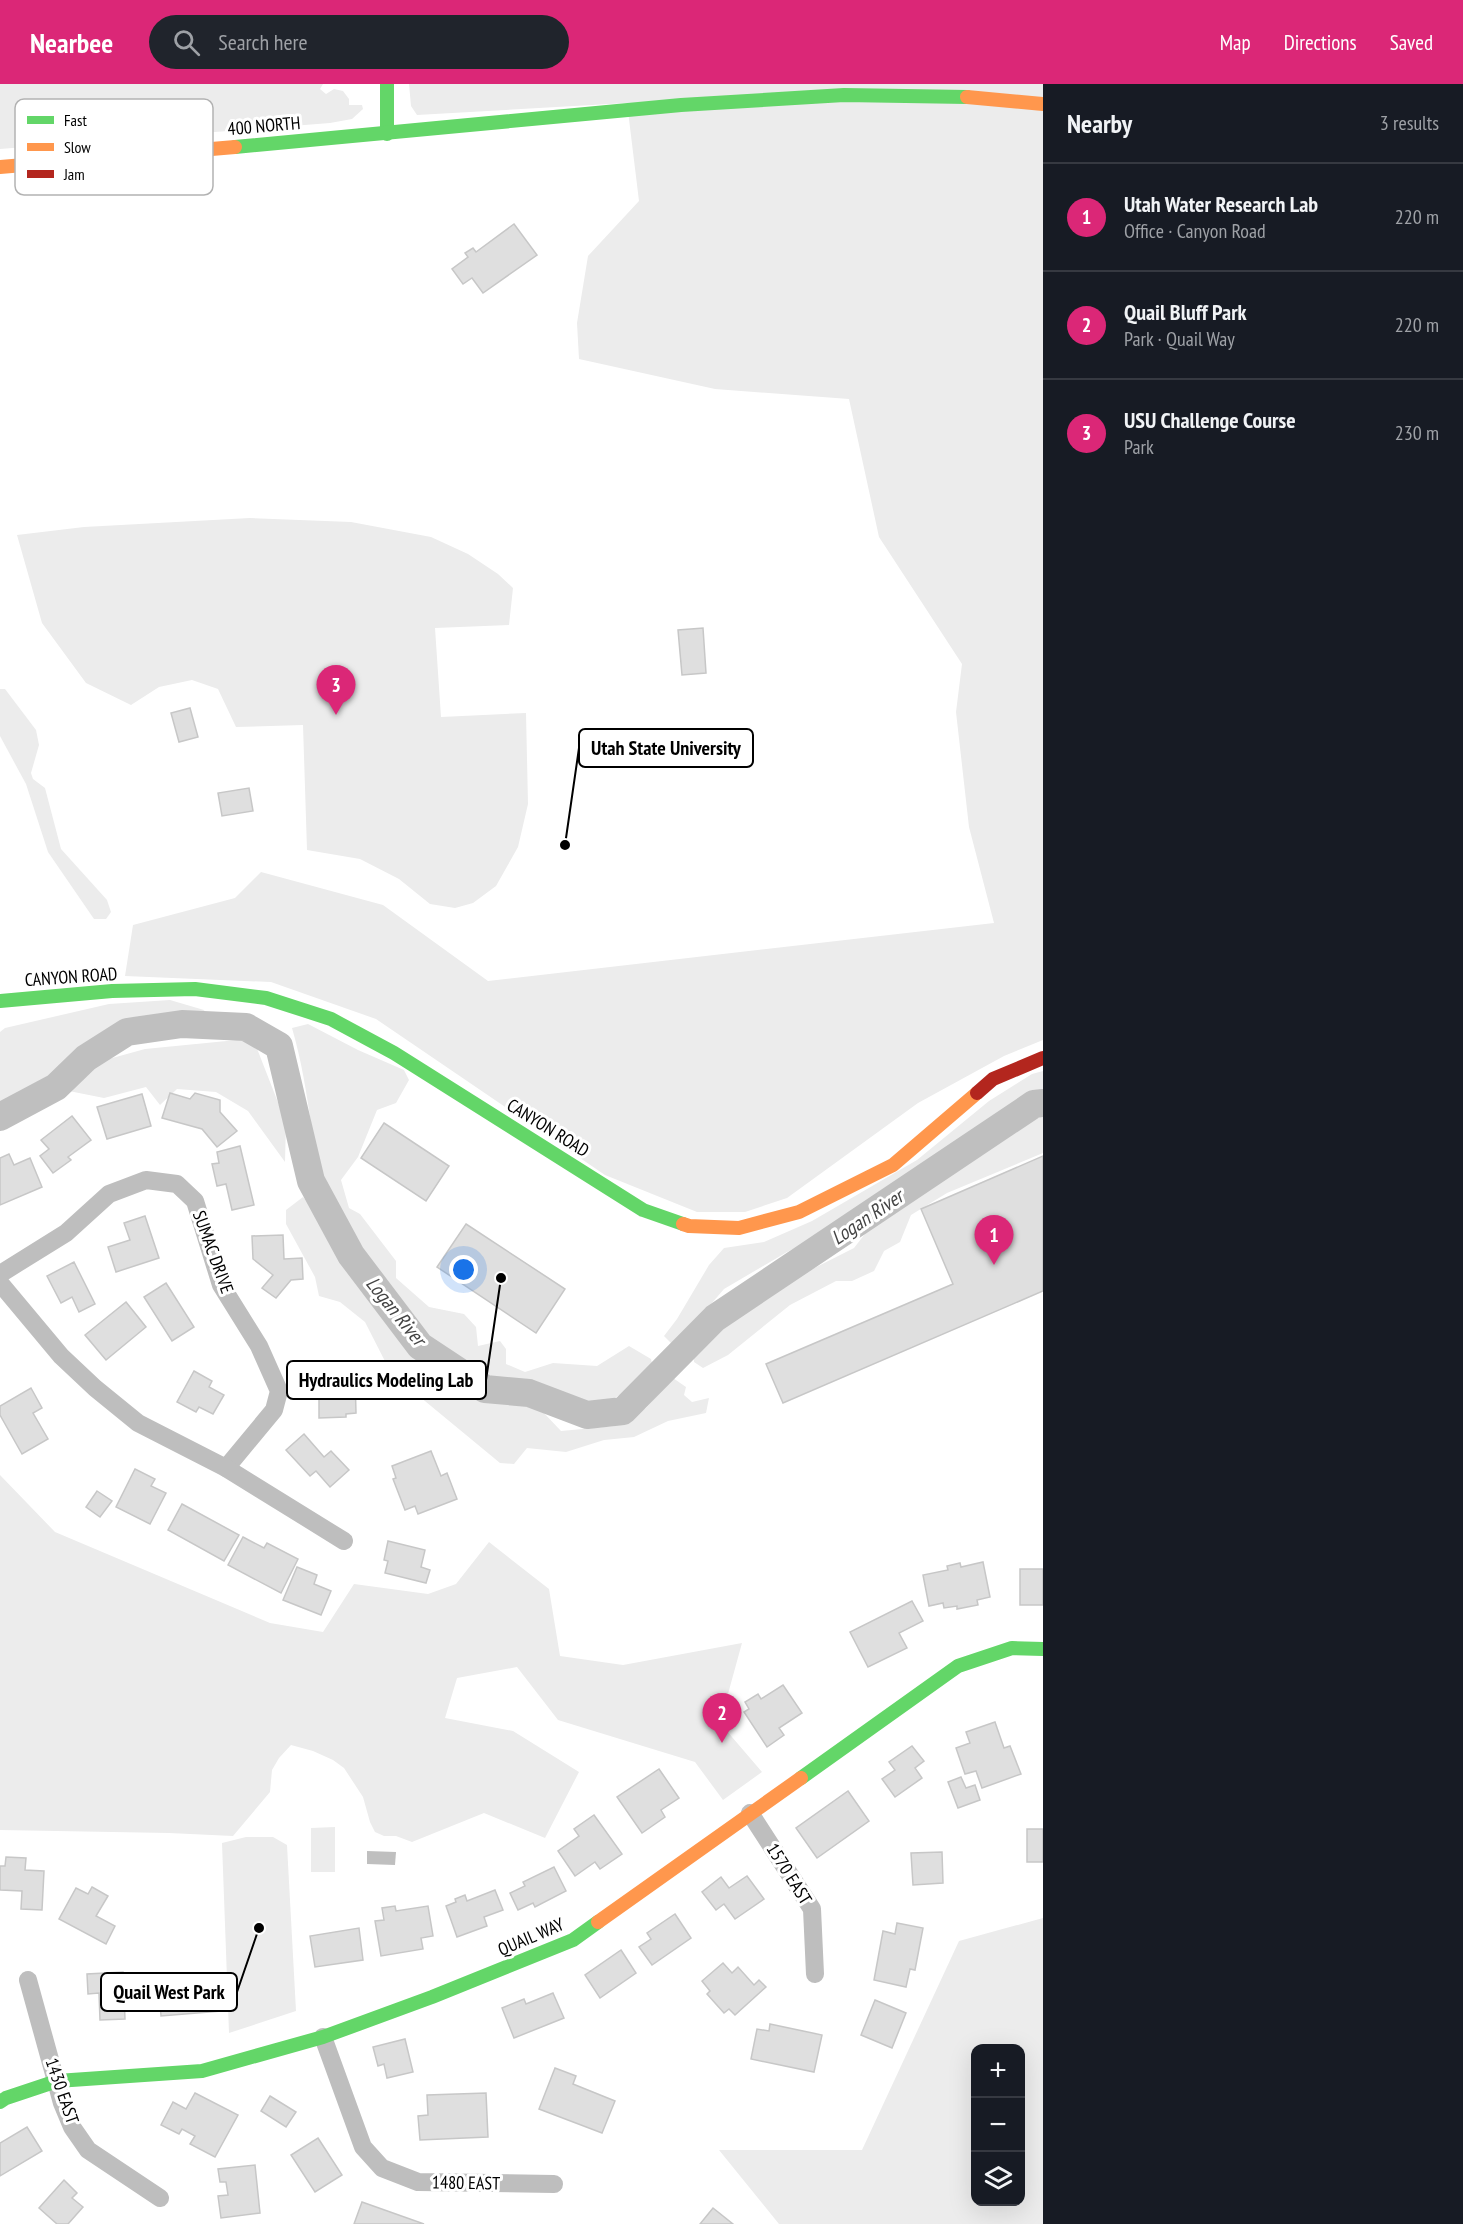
<!DOCTYPE html>
<meta charset="utf-8">
<style>
body{margin:0;font-family:"PT Sans Narrow",sans-serif;background:#20242c;color:#f1f3f6}
.controls{position:absolute;right:18px;bottom:18px;display:grid;overflow:hidden;border-radius:12px;box-shadow:0 6px 24px #0002}
.controls button{width:54px;height:54px;display:grid;place-items:center;padding:0;border:0;border-bottom:2px solid #363941;background:#171b24;color:#f1f3f6;font:30px sans-serif}
.you{position:absolute;left:464px;top:1186px;width:21px;height:21px;margin:-15px;border:4px solid #fff;border-radius:50%;background:#1a73e8;box-shadow:0 0 0 9px #1a73e833}
.badge{display:grid;place-items:center;width:39px;height:39px;border-radius:50%;background:#db2777;color:#fff;font-size:20px;font-weight:700}
.pin{position:absolute;translate:-50% -50px;filter:drop-shadow(0 2px 3px #0008)}
.pin::after{content:'';position:absolute;top:32px;width:21px;height:18px;background:inherit;clip-path:polygon(0 0,100% 0,50% 100%)}
.list{margin:0;padding:0;list-style:none}
h2{display:flex;justify-content:space-between;align-items:center;height:78px;margin:0;padding:0 24px;font-size:26px}
h2 small{font-size:20px;font-weight:400;color:#9ea1a6}
.list li{display:grid;grid-template-columns:39px 1fr auto;gap:18px;align-items:center;box-sizing:border-box;height:108px;padding:0 24px;border-top:2px solid #363941}
.list b{display:block;font-size:22px;white-space:nowrap}
.list p{margin:0;font-size:20px;white-space:nowrap;color:#9ea1a6}
.list em{font-size:20px;font-style:normal;color:#9ea1a6}
.icon{flex:none;width:33px;height:33px;fill:none;stroke:currentColor;stroke-width:2;stroke-linecap:round;stroke-linejoin:round}
.map{position:relative;flex:none;width:1043px;height:2140px;overflow:hidden}
header{display:flex;align-items:center;gap:36px;box-sizing:border-box;height:84px;padding:0 30px;background:#db2777;color:#fff}
header strong{font-size:28px}
nav{display:flex;gap:33px;margin-inline-start:auto;font-size:21px}
.search{width:420px;height:54px;background:#20242c;display:flex;align-items:center;gap:15px;box-sizing:border-box;padding:0 21px;border-radius:33px;color:#9ea1a6;font-size:22px}
main{display:flex}
aside{flex:1;background:#171b24}
.map>svg:first-child{display:block}
</style>
<header>
<strong>Nearbee</strong>
<div class="search"><svg class="icon" aria-label="search" viewBox="0 0 24 24"><circle cx="10" cy="10" r="6"/><path d="M15 15l6 6"/></svg>Search here</div>
<nav><a>Map</a><a>Directions</a><a>Saved</a></nav>
</header>
<main>
<div class="map">
<svg width="1043" height="2140" viewBox="0 0 1043 2140">
<rect width="100%" height="100%" fill="#fff"/>
<!-- green -->
<g fill="#ececec" fill-rule="evenodd">
<polygon points="0,0 323,0 320,5 326,10 334,5 343,7 349,15 349,21 362,21 363,25 352,35 330,39 0,65"/>
<polygon points="409,0 1043,0 1043,956 1004,972 918,1019 787,1114 745,1128 697,1128 605,1091 376,935 271,898 125,892 133,841 235,814 261,788 383,821 488,897 994,839 969,743 956,628 962,580 879,453 849,315 715,305 579,275 577,239 588,172 639,117 627,19 417,31 411,22"/>
<polygon points="250,434 351,438 431,453 468,470 498,490 513,504 509,541 435,544 441,633 526,629 528,720 518,763 496,802 473,819 455,824 430,820 399,795 360,775 307,766 303,641 236,643 218,605 192,596 159,603 131,621 86,599 42,539 17,451 84,443"/>
<polygon points="0,605 5,605 36,646 39,661 31,689 33,695 45,704 61,765 107,816 111,828 106,835 94,835 48,768 26,700 0,652"/>
<polygon points="170,916 204,926 207,933 199,938 170,937 109,945 101,971 105,976 145,965 247,955 256,962 286,1039 285,1078 248,1027 216,1008 177,1005 160,1021 146,1003 104,1014 64,1006 60,990 18,1014 0,1020 0,948 5,944 109,920"/>
<path d="M 308,940 L 358,966 L 404,986 L 409,996 L 396,1019 L 377,1026 L 358,1073 L 341,1096 L 349,1124 L 360,1130 L 396,1177 L 396,1194 L 429,1223 L 464,1230 L 476,1243 L 478,1262 L 500,1257 L 506,1265 L 506,1280 L 525,1288 L 553,1279 L 597,1282 L 629,1262 L 651,1275 L 653,1284 C 635,1302 607,1325 579,1323 C 566,1322 527,1304 512,1299 L 502,1301 L 505,1315 L 543,1328 L 561,1347 L 615,1342 L 646,1324 L 673,1294 L 686,1303 L 684,1311 L 692,1318 L 709,1314 L 706,1329 L 668,1337 L 634,1353 L 604,1356 L 566,1368 L 527,1364 L 514,1380 L 500,1379 L 391,1289 L 365,1238 L 340,1218 L 319,1212 L 315,1193 L 286,1140 L 286,1126 L 303,1113 L 329,1143 C 313,1077 311,1009 292,944 Z"/>
<polygon points="1043,987 1043,1069 947,1109 911,1131 900,1158 884,1167 874,1187 852,1197 836,1197 790,1221 728,1271 703,1284 694,1278 693,1267 714,1240 765,1209 854,1164 878,1133 950,1089 973,1066 965,1059 933,1078 868,1126 787,1168 724,1205 681,1255 671,1259 664,1252 677,1235 709,1181 724,1164 764,1158 812,1137 917,1076 989,1017 1032,990"/>
<polygon points="0,1391 55,1448 270,1539 323,1548 354,1500 428,1510 456,1500 489,1458 549,1505 560,1572 623,1581 742,1559 720,1639 762,1688 723,1716 695,1678 558,1636 517,1583 457,1594 445,1634 513,1647 579,1688 545,1754 484,1729 412,1758 396,1752 384,1752 375,1748 370,1738 363,1713 344,1684 333,1676 313,1667 291,1661 279,1674 272,1686 270,1708 233,1752 169,1749 0,1746"/>
<polygon points="335,1743 335,1788 311,1788 311,1744"/>
<polygon points="246,1753 273,1753 287,1761 296,1927 229,1949 222,1759"/>
<path d="M 1043,1834 L 1043,2140 L 779,2140 L 719,2066 L 862,2066 L 959,1857 ZM 976,1964 L 1020,1964 L 1020,2118 L 976,2118 Z"/>
</g>
<!-- water -->
<polygon fill="#bfbfbf" points="367,1767 396,1768 395,1781 367,1780"/>
<g fill="none" stroke-linecap="round" stroke-linejoin="round">
<!-- river -->
<polyline stroke="#bfbfbf" stroke-width="28" points="0,1033 56,1003 86,974 127,948 182,940 246,943 279,962 311,1097 351,1171 420,1262 485,1305 529,1309 587,1331 623,1327 715,1234 1034,1020 1043,1019"/>
</g>
<!-- building -->
<g fill="#dfdfdf" stroke="#c7c7c7" stroke-width="1.5">
<polygon points="514,140 537,171 483,209 472,194 463,200 452,185 468,173 465,169 473,164 476,168"/>
<polygon points="703,544 706,589 682,591 678,546"/>
<polygon points="190,624 198,653 179,658 171,629"/>
<polygon points="249,704 253,727 222,732 218,709"/>
<polygon points="170,1009 190,1015 195,1009 220,1016 220,1028 237,1047 217,1063 202,1045 162,1034"/>
<polygon points="142,1010 151,1042 107,1055 97,1023"/>
<polygon points="72,1032 91,1056 68,1073 71,1076 53,1089 40,1072 49,1065 41,1056"/>
<polygon points="384,1039 449,1082 426,1117 361,1074"/>
<polygon points="240,1062 254,1121 232,1126 226,1100 217,1102 212,1080 219,1079 217,1068"/>
<polygon points="9,1070 14,1081 30,1074 42,1103 0,1121 0,1074"/>
<polygon points="1043,1072 1043,1207 783,1319 766,1280 953,1200 921,1125"/>
<polygon points="145,1132 159,1174 116,1188 108,1163 130,1156 124,1139"/>
<polygon points="466,1140 565,1205 536,1249 437,1183"/>
<polygon points="283,1151 284,1175 302,1174 303,1195 291,1196 276,1214 262,1204 273,1191 253,1175 252,1152"/>
<polygon points="74,1178 95,1220 79,1228 72,1213 61,1219 47,1192"/>
<polygon points="166,1199 194,1243 172,1257 144,1213"/>
<polygon points="126,1218 146,1243 106,1276 85,1251"/>
<polygon points="194,1287 212,1297 209,1303 224,1311 213,1330 199,1323 196,1328 177,1318"/>
<polygon points="355,1291 356,1329 346,1330 346,1333 319,1334 319,1312 326,1312 325,1292"/>
<polygon points="31,1304 42,1324 33,1329 48,1355 22,1370 0,1331 0,1322"/>
<polygon points="304,1350 324,1373 331,1367 349,1386 330,1403 316,1387 310,1392 286,1366"/>
<polygon points="431,1367 441,1392 447,1389 457,1415 418,1430 415,1422 405,1426 393,1395 396,1394 392,1382"/>
<polygon points="135,1385 155,1395 151,1402 166,1409 150,1440 116,1423"/>
<polygon points="97,1407 112,1417 100,1433 86,1423"/>
<polygon points="182,1420 239,1451 224,1477 168,1446"/>
<polygon points="243,1453 264,1464 267,1459 298,1475 281,1509 228,1481"/>
<polygon points="388,1457 425,1466 421,1483 430,1486 426,1499 385,1489 388,1477 384,1476"/>
<polygon points="983,1478 990,1513 977,1516 978,1521 957,1525 957,1522 944,1524 943,1519 929,1522 923,1491 948,1486 947,1482 960,1479 961,1483"/>
<polygon points="297,1483 317,1491 314,1500 331,1507 321,1531 283,1516"/>
<rect x="1020" y="1485" width="23" height="36"/>
<polygon points="912,1517 923,1537 899,1549 907,1564 868,1583 850,1548"/>
<polygon points="783,1601 802,1629 779,1644 784,1651 767,1663 744,1628 749,1625 745,1618 758,1610 761,1615"/>
<polygon points="995,1638 1004,1664 1010,1662 1021,1690 982,1704 976,1687 965,1690 956,1664 970,1659 966,1648"/>
<polygon points="912,1662 924,1677 915,1684 922,1694 895,1713 882,1695 895,1686 889,1678"/>
<polygon points="659,1685 679,1714 661,1726 665,1733 642,1749 617,1713"/>
<polygon points="961,1693 966,1704 975,1701 980,1716 958,1724 948,1698"/>
<polygon points="848,1707 869,1737 817,1774 796,1744"/>
<polygon points="594,1731 622,1770 600,1785 595,1778 575,1792 558,1767 579,1752 574,1745"/>
<rect x="1027" y="1745" width="16" height="33"/>
<polygon points="942,1768 943,1799 913,1801 911,1769"/>
<polygon points="6,1773 26,1774 25,1786 44,1787 42,1826 21,1825 22,1807 0,1806 0,1782 5,1782"/>
<polygon points="554,1783 566,1807 535,1823 533,1819 518,1826 510,1809 525,1802 523,1798"/>
<polygon points="747,1792 764,1815 735,1835 724,1820 716,1826 702,1808 721,1793 729,1804"/>
<polygon points="92,1803 108,1812 96,1832 115,1842 106,1860 59,1835 76,1804 88,1810"/>
<polygon points="495,1806 503,1826 484,1833 487,1842 457,1853 446,1822 456,1818 455,1815 465,1811 467,1817"/>
<polygon points="395,1822 396,1827 428,1822 433,1852 421,1854 423,1865 381,1872 375,1837 384,1836 382,1824"/>
<polygon points="675,1830 691,1854 652,1881 639,1863 651,1855 647,1849"/>
<polygon points="897,1839 923,1844 915,1886 910,1885 906,1903 874,1896 883,1847 895,1850"/>
<polygon points="359,1844 363,1876 315,1883 310,1852"/>
<polygon points="621,1866 636,1889 600,1914 585,1891"/>
<polygon points="723,1879 732,1889 738,1883 754,1901 759,1896 766,1903 735,1931 729,1925 724,1929 707,1910 710,1907 702,1897"/>
<polygon points="123,1888 125,1935 100,1936 99,1909 88,1910 87,1890"/>
<polygon points="218,1897 221,1927 161,1932 159,1905 198,1902 198,1898"/>
<polygon points="553,1909 564,1934 514,1954 502,1924 524,1915 526,1920"/>
<polygon points="875,1916 906,1929 892,1964 861,1951"/>
<polygon points="770,1940 822,1951 814,1988 751,1975 757,1945 769,1947"/>
<polygon points="405,1955 413,1988 387,1994 384,1980 378,1982 373,1963"/>
<polygon points="555,1984 576,1992 573,2000 615,2017 602,2049 539,2025"/>
<polygon points="195,2009 238,2031 215,2073 190,2060 195,2052 182,2045 179,2050 161,2041 173,2018 186,2025"/>
<polygon points="486,2009 488,2053 420,2056 418,2032 428,2031 427,2011"/>
<polygon points="270,2012 296,2028 286,2043 261,2027"/>
<polygon points="27,2043 42,2067 0,2092 0,2059"/>
<polygon points="318,2054 342,2091 315,2108 291,2071"/>
<polygon points="255,2081 260,2129 221,2134 218,2112 228,2111 226,2098 220,2098 218,2085"/>
<polygon points="64,2096 77,2109 72,2114 83,2123 68,2140 57,2140 39,2124"/>
<polygon points="362,2118 424,2140 354,2140"/>
<polygon points="713,2124 733,2140 700,2140"/>
</g>
<g fill="none" stroke-linecap="round" stroke-linejoin="round">
<!-- street -->
<g stroke="#bebebe" stroke-width="18">
<polyline points="0,1190 66,1149 109,1110 146,1096 177,1100 195,1117 221,1201 259,1262 279,1307 274,1326 226,1384"/>
<polyline points="0,1199 61,1272 95,1304 138,1339 226,1384 344,1457"/>
<polyline points="750,1729 812,1825 815,1890"/>
<polyline points="28,1896 62,2019 72,2043 88,2066 160,2114"/>
<polyline points="323,1953 363,2063 382,2084 418,2098 554,2100"/>
</g>
<!-- fast -->
<g stroke="#63d668" stroke-width="14">
<polyline points="387,0 387,50"/>
<polyline points="235,63 681,21 844,11 967,13"/>
<polyline points="0,917 112,907 195,905 266,914 331,935 394,969 643,1126 683,1140"/>
<polyline points="801,1694 958,1582 1012,1564 1043,1565"/>
<polyline points="0,2018 6,2014 57,1997 202,1987 323,1953 432,1913 573,1856 598,1838"/>
</g>
<!-- slow -->
<g stroke="#ff974d" stroke-width="14">
<polyline points="967,13 1043,20"/>
<polyline points="0,83 235,63"/>
<polyline points="683,1140 689,1142 739,1144 799,1128 893,1081 977,1009"/>
<polyline points="598,1838 801,1694"/>
</g>
<!-- jam -->
<polyline stroke="#b3261e" stroke-width="14" points="977,1009 993,995 1043,974"/>
</g>
<g text-anchor="middle" stroke-width="6" stroke-linejoin="round" paint-order="stroke">
<!-- street labels -->
<g font-size="18" fill="#000" stroke="#fff">
<text transform="translate(264 42) rotate(-5)" y="6">400 NORTH</text>
<text transform="translate(71 893) rotate(-4)" y="6">CANYON ROAD</text>
<text transform="translate(548 1044) rotate(32)" y="6">CANYON ROAD</text>
<text transform="translate(213 1168) rotate(70)" y="6">SUMAC DRIVE</text>
<text transform="translate(789 1790) rotate(58)" y="6">1570 EAST</text>
<text transform="translate(531 1853) rotate(-23)" y="6">QUAIL WAY</text>
<text transform="translate(62 2007) rotate(71)" y="6">1430 EAST</text>
<text transform="translate(466 2099) rotate(1)" y="6">1480 EAST</text>
</g>
<!-- water labels -->
<g font-size="20" font-style="italic" fill="#444" stroke="#fff">
<text transform="translate(867 1133) rotate(-34)" y="7">Logan River</text>
<text transform="translate(396 1227) rotate(51)" y="7">Logan River</text>
</g>
</g>
<!-- legend -->
<rect x="15" y="15" width="198" height="96" rx="9" fill="#fff" stroke="#b2b2b2" stroke-width="1.5"/>
<rect x="27" y="32" width="27" height="8" fill="#63d668"/>
<rect x="27" y="59" width="27" height="8" fill="#ff974d"/>
<rect x="27" y="86" width="27" height="8" fill="#b3261e"/>
<g font-size="16" fill="#000">
<text x="64" y="42">Fast</text>
<text x="64" y="69">Slow</text>
<text x="64" y="96">Jam</text>
</g>
<!-- callouts -->
<path fill="none" stroke="#000" stroke-width="2" d="M565 761L579 664M501 1194L486 1296M259 1844L237 1908"/>
<g fill="#000" stroke="#fff" stroke-width="2">
<circle cx="565" cy="761" r="6"/>
<circle cx="501" cy="1194" r="6"/>
<circle cx="259" cy="1844" r="6"/>
</g>
<g fill="#fff" stroke="#000" stroke-width="2">
<rect x="579" y="645" width="174" height="38" rx="6"/>
<rect x="287" y="1277" width="199" height="38" rx="6"/>
<rect x="101" y="1889" width="136" height="38" rx="6"/>
</g>
<g font-size="20" text-anchor="middle" font-weight="bold" fill="#000">
<text x="666" y="671">Utah State University</text>
<text x="386" y="1303">Hydraulics Modeling Lab</text>
<text x="169" y="1915">Quail West Park</text>
</g>
</svg>
<div class="controls">
<button>+</button>
<button>−</button>
<button><svg class="icon" aria-label="layers" viewBox="0 0 24 24"><path d="M12 4l9 5-9 5-9-5zM3 14l9 5 9-5"/></svg></button>
</div>
<div class="you"></div>
<div class="pin badge" style="left:994px;top:1181px">1</div>
<div class="pin badge" style="left:722px;top:1659px">2</div>
<div class="pin badge" style="left:336px;top:631px">3</div>
</div>
<aside>
<h2>Nearby<small>3 results</small></h2>
<ul class="list">
<li><span class="badge">1</span><div><b>Utah Water Research Lab</b><p>Office · Canyon Road</p></div><em>220 m</em></li>
<li><span class="badge">2</span><div><b>Quail Bluff Park</b><p>Park · Quail Way</p></div><em>220 m</em></li>
<li><span class="badge">3</span><div><b>USU Challenge Course</b><p>Park</p></div><em>230 m</em></li>
</ul>
</aside>
</main>
